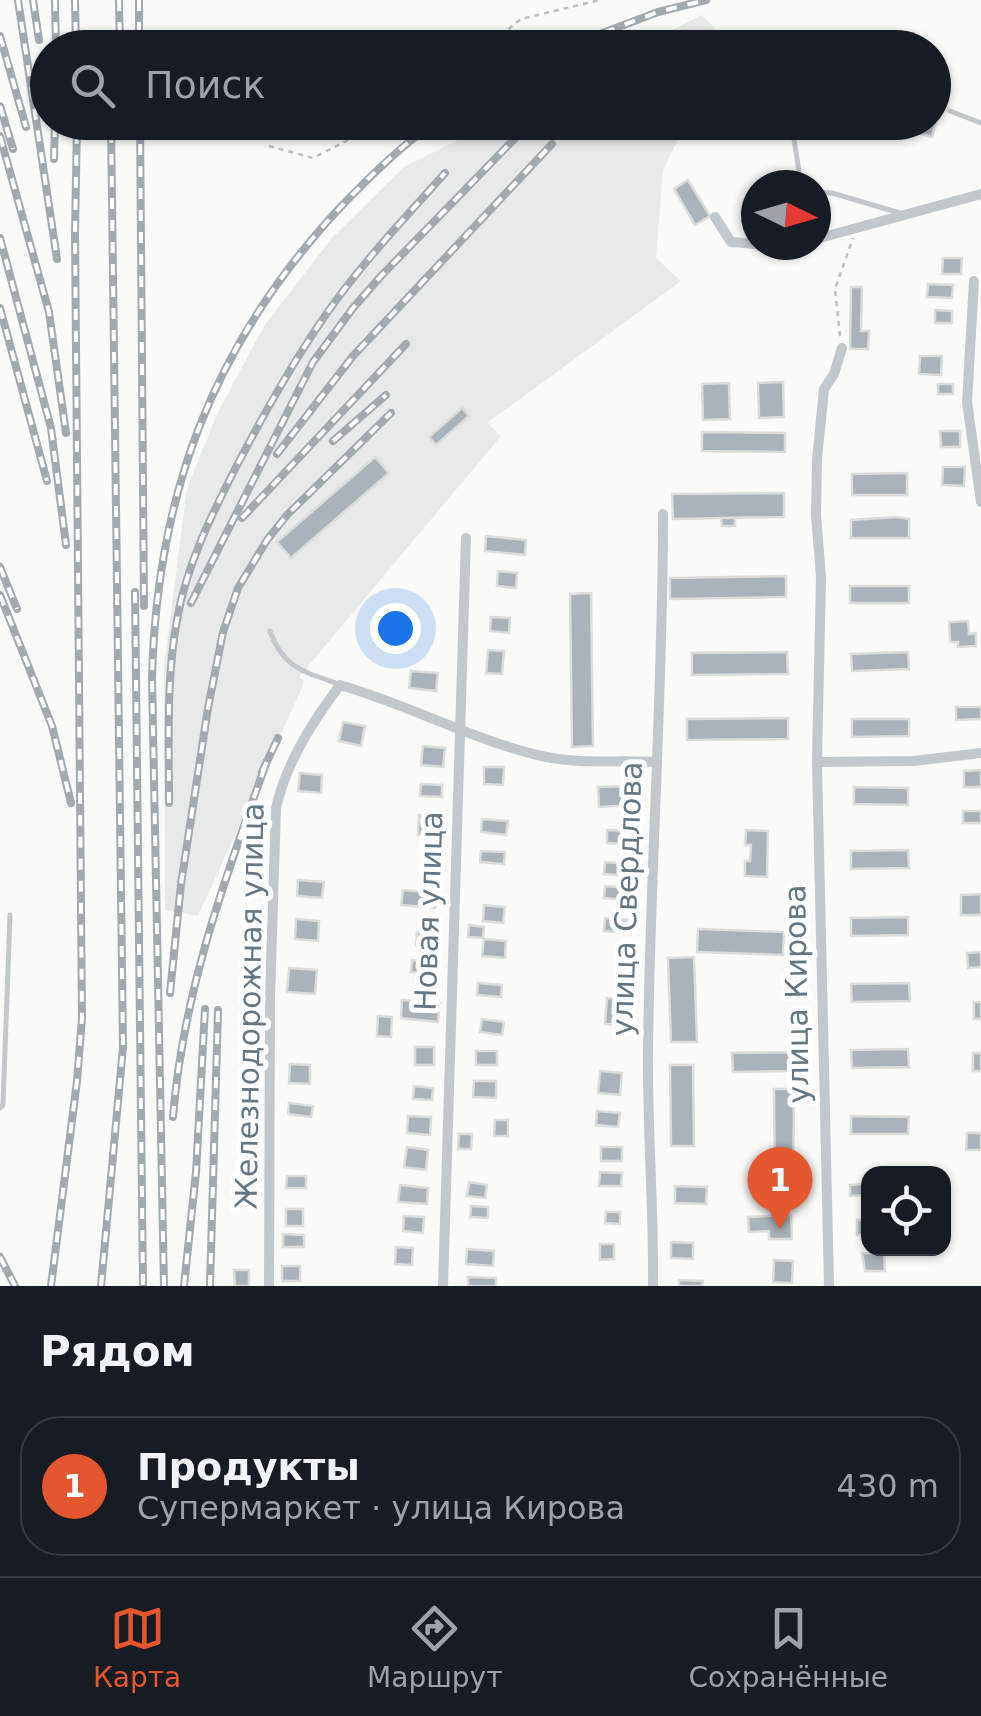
<!DOCTYPE html>
<html lang="ru">
<meta charset="utf-8">
<style>
body{margin:0;font-family:"DejaVu Sans",sans-serif;background:#20242c;color:#f1f3f6}
.controls{position:absolute;right:30px;bottom:30px;display:grid;overflow:hidden;border-radius:20px;box-shadow:0 2px 8px #0004}
.controls button{width:90px;height:90px;display:grid;place-items:center;padding:0;border:0;border-bottom:2px solid #363941;background:#171b24;color:#f1f3f6;font:50px sans-serif}
.compass{position:absolute;left:741px;top:170px;width:90px;height:90px;border-radius:50%;background:#171b24;box-shadow:0 2px 8px #0004;rotate:95deg}
.you{position:absolute;left:395px;top:628px;width:35px;height:35px;margin:-25px;border:8px solid #fff;border-radius:50%;background:#1a73e8;box-shadow:0 0 0 15px #1a73e833}
.badge{display:grid;place-items:center;width:65px;height:65px;border-radius:50%;background:#e4572e;color:#fff;font-size:32px;font-weight:700}
.pin{position:absolute;translate:-50% -82px;filter:drop-shadow(0 2px 5px #0008)}
.pin::after{content:'';position:absolute;top:52px;width:35px;height:30px;background:inherit;clip-path:polygon(0 0,100% 0,50% 100%)}
.list{margin:0;padding:0;list-style:none}
h2{display:flex;justify-content:space-between;align-items:center;height:130px;margin:0;padding:0 40px;font-size:42px}
h2 small{font-size:32px;font-weight:400;color:#9ea1a6}
.list li{display:grid;grid-template-columns:65px 1fr auto;gap:30px;align-items:center;box-sizing:border-box;height:140px;margin:0 20px 20px;padding:0 20px;border:2px solid #363941;border-radius:40px}
.list b{display:block;font-size:38px;white-space:nowrap}
.list p{margin:0;font-size:32px;white-space:nowrap;color:#9ea1a6}
.list em{font-size:32px;font-style:normal;color:#9ea1a6}
.icon{flex:none;width:55px;height:55px;fill:none;stroke:currentColor;stroke-width:2;stroke-linecap:round;stroke-linejoin:round}
.map{position:relative;flex:none;width:981px;height:1286px;overflow:hidden}
.search{position:absolute;background:#171b24;box-shadow:0 2px 8px #0004;left:30px;right:30px;top:30px;height:110px;display:flex;align-items:center;gap:25px;box-sizing:border-box;padding:0 35px;border-radius:55px;color:#9ea1a6;font-size:38px}
.sheet{height:290px;background:#171b24}
nav{display:flex;justify-content:space-around;align-items:center;box-sizing:border-box;height:140px;border-top:2px solid #363941;background:#171b24;font-size:28px;color:#9ea1a6}
nav a{display:grid;justify-items:center;gap:5px}
nav .on{color:#e4572e}
.map>svg:first-child{display:block}
</style>
<div class="map">
<svg width="981" height="1286" viewBox="0 0 981 1286">
<rect width="100%" height="100%" fill="#fafaf8"/>
<!-- built -->
<g fill="#e8e9e9">
<polygon points="702,15 715,28 714,47 639,47"/>
<polygon points="492,123 686,123 663,170 656,258 681,281 487,423 501,436 299,677 304,680 302,688 198,916 165,910 164,666 187,488 217,414 264,326 331,239 404,167"/>
</g>
<!-- building -->
<g fill="#aab3b9" stroke="#dcdcda" stroke-width="2.5">
<polygon points="936,121 932,137 897,127 898,122"/>
<polygon points="688,180 710,216 695,225 674,189"/>
<polygon points="943,258 962,258 961,274 942,274"/>
<polygon points="928,284 953,285 952,298 927,297"/>
<polygon points="851,287 862,287 861,331 869,331 868,349 850,349"/>
<polygon points="935,310 952,311 952,323 935,323"/>
<polygon points="920,356 942,356 941,375 919,374"/>
<polygon points="783,382 784,417 759,418 758,383"/>
<polygon points="729,383 730,419 703,420 702,384"/>
<rect x="938" y="384" width="15" height="10"/>
<polygon points="462,408 469,416 436,445 429,437"/>
<polygon points="940,431 960,431 960,447 941,447"/>
<polygon points="702,432 785,433 785,452 702,451"/>
<polygon points="375,457 389,473 291,558 277,542"/>
<polygon points="943,467 965,467 964,486 942,485"/>
<polygon points="907,473 907,495 852,495 852,474"/>
<polygon points="784,493 784,517 673,519 672,494"/>
<polygon points="897,517 909,519 909,538 851,538 851,520"/>
<polygon points="721,518 735,518 735,526 722,526"/>
<polygon points="486,536 526,540 525,555 485,551"/>
<polygon points="498,571 517,573 516,588 497,586"/>
<polygon points="786,576 786,597 670,599 670,578"/>
<rect x="850" y="586" width="59" height="17"/>
<polygon points="591,593 593,746 572,747 570,594"/>
<polygon points="491,617 510,618 509,633 490,631"/>
<polygon points="968,621 969,634 976,633 976,646 958,647 958,642 950,642 949,622"/>
<polygon points="488,650 504,651 502,674 486,673"/>
<polygon points="787,652 788,674 692,675 692,653"/>
<polygon points="908,652 909,669 852,671 851,654"/>
<polygon points="411,671 438,673 436,691 409,688"/>
<polygon points="956,707 981,707 981,719 956,720"/>
<polygon points="788,718 788,739 687,740 687,719"/>
<polygon points="852,719 909,719 909,736 852,737"/>
<polygon points="343,722 365,726 361,746 339,741"/>
<polygon points="423,746 445,748 443,767 421,765"/>
<polygon points="484,767 504,767 503,785 484,784"/>
<polygon points="981,770 981,787 964,787 964,771"/>
<polygon points="300,773 322,775 321,793 298,791"/>
<polygon points="421,784 442,785 442,797 420,796"/>
<polygon points="631,786 632,805 599,807 598,787"/>
<polygon points="854,787 908,788 908,805 854,804"/>
<rect x="963" y="811" width="18" height="12"/>
<polygon points="419,815 439,816 438,836 418,835"/>
<polygon points="482,819 508,821 506,835 481,832"/>
<polygon points="607,830 631,831 630,844 607,843"/>
<polygon points="746,830 768,831 767,877 745,876 745,861 750,861 751,845 745,845"/>
<polygon points="908,850 909,868 851,869 851,851"/>
<polygon points="481,851 505,852 504,864 480,862"/>
<polygon points="605,862 631,864 630,876 604,874"/>
<polygon points="298,880 324,882 322,898 297,896"/>
<polygon points="605,886 629,888 628,900 604,898"/>
<polygon points="403,890 436,893 435,908 401,905"/>
<polygon points="981,894 981,915 961,915 961,895"/>
<polygon points="484,905 505,907 503,923 483,921"/>
<polygon points="908,917 908,935 851,936 851,918"/>
<polygon points="605,918 627,920 626,933 604,931"/>
<polygon points="296,919 319,921 318,941 295,939"/>
<polygon points="469,925 484,927 483,938 468,937"/>
<polygon points="698,929 784,932 783,955 697,952"/>
<polygon points="417,932 440,934 438,947 416,945"/>
<polygon points="484,939 506,941 505,958 482,956"/>
<polygon points="981,952 981,967 968,968 967,953"/>
<polygon points="694,957 697,1042 671,1042 668,958"/>
<polygon points="412,960 438,962 437,973 411,972"/>
<polygon points="289,968 317,970 315,994 287,992"/>
<polygon points="478,983 502,985 501,997 477,995"/>
<polygon points="909,983 910,1001 852,1002 851,984"/>
<polygon points="607,998 630,999 628,1025 605,1024"/>
<polygon points="402,1000 440,1003 438,1022 401,1018"/>
<rect x="974" y="1002" width="7" height="17"/>
<polygon points="378,1016 392,1017 391,1037 377,1036"/>
<polygon points="482,1019 504,1022 502,1035 480,1032"/>
<rect x="415" y="1047" width="19" height="18"/>
<polygon points="908,1049 909,1067 852,1068 851,1050"/>
<rect x="476" y="1051" width="21" height="14"/>
<polygon points="791,1052 791,1071 733,1072 732,1053"/>
<rect x="973" y="1053" width="8" height="18"/>
<polygon points="290,1064 310,1065 310,1084 289,1083"/>
<polygon points="670,1065 693,1065 694,1146 671,1146"/>
<polygon points="600,1071 622,1073 620,1095 598,1093"/>
<polygon points="474,1081 496,1081 496,1098 473,1097"/>
<polygon points="414,1086 433,1088 432,1100 413,1099"/>
<polygon points="774,1089 792,1089 794,1099 793,1196 775,1196"/>
<polygon points="289,1103 313,1106 311,1117 288,1114"/>
<polygon points="597,1111 620,1113 618,1127 596,1125"/>
<polygon points="408,1116 431,1117 430,1135 407,1133"/>
<polygon points="851,1116 909,1117 908,1134 851,1134"/>
<polygon points="495,1120 508,1120 508,1136 494,1136"/>
<polygon points="967,1133 981,1133 981,1150 966,1150"/>
<polygon points="459,1134 472,1134 471,1149 458,1149"/>
<polygon points="407,1147 428,1150 426,1170 404,1167"/>
<rect x="601" y="1147" width="21" height="14"/>
<polygon points="600,1172 622,1173 621,1186 599,1186"/>
<polygon points="287,1176 306,1176 306,1188 286,1188"/>
<polygon points="469,1182 487,1185 485,1198 467,1196"/>
<polygon points="868,1184 868,1195 850,1196 850,1185"/>
<polygon points="400,1185 428,1188 427,1204 398,1202"/>
<polygon points="675,1186 707,1187 706,1204 675,1203"/>
<polygon points="471,1206 488,1207 488,1218 470,1217"/>
<rect x="286" y="1209" width="17" height="17"/>
<polygon points="606,1212 620,1212 620,1224 605,1223"/>
<polygon points="791,1215 792,1239 769,1239 769,1231 749,1232 748,1217"/>
<polygon points="404,1216 424,1217 423,1233 403,1231"/>
<rect x="857" y="1220" width="11" height="15"/>
<polygon points="283,1234 304,1235 304,1247 283,1247"/>
<polygon points="671,1242 693,1243 693,1259 671,1258"/>
<polygon points="600,1244 614,1244 614,1259 600,1260"/>
<polygon points="396,1247 413,1248 412,1265 395,1264"/>
<polygon points="467,1249 494,1251 493,1266 466,1264"/>
<polygon points="862,1253 884,1254 885,1271 865,1271"/>
<polygon points="774,1260 793,1261 792,1283 773,1282"/>
<rect x="282" y="1266" width="18" height="15"/>
<polygon points="234,1270 249,1270 249,1286 235,1286"/>
<polygon points="468,1277 496,1278 496,1286 468,1286"/>
<polygon points="679,1280 703,1281 702,1286 679,1286"/>
</g>
<g fill="none" stroke-linecap="round" stroke-linejoin="round">
<!-- path -->
<g stroke="#bbbfc2" stroke-width="2.5" stroke-dasharray="5 5" stroke-linecap="butt">
<polyline points="485,48 521,19 600,0"/>
<polyline points="269,146 313,158 383,122"/>
<polyline points="840,336 835,289 853,238"/>
</g>
<!-- service -->
<g stroke="#c3c8cc" stroke-width="5">
<polyline points="950,111 981,123"/>
<polyline points="792,126 801,185"/>
<polyline points="816,192 832,193 900,213"/>
<path d="M 270,631 C 283,668 304,672 339,684"/>
<polyline points="0,1108 3,1105 10,915"/>
</g>
<!-- minor -->
<g stroke="#c3c8cc" stroke-width="10">
<polyline points="715,217 731,242 756,244"/>
<polyline points="816,239 981,194"/>
<polyline points="768,245 782,245"/>
<polyline points="974,281 967,402 981,502"/>
<polyline points="817,762 914,761 981,753"/>
<path d="M 269,1286 L 270,997 L 276,808 C 286,763 313,721 340,685 C 410,705 474,741 546,757 C 580,764 620,760 656,762"/>
<polyline points="443,1286 466,538"/>
<path d="M 653,1286 C 654,1207 647,1128 648,1049 C 650,871 663,693 663,514"/>
<polyline points="829,1286 817,762 821,577 816,515 817,459 824,389 834,374 842,348"/>
</g>
<!-- rail casing -->
<g stroke="#a2aab0" stroke-width="8">
<g id="rail">
<polyline points="18,0 57,259"/>
<polyline points="33,0 39,40"/>
<polyline points="55,0 56,48"/>
<polyline points="75,0 76,48"/>
<polyline points="119,0 120,48"/>
<polyline points="139,0 139,48"/>
<polyline points="0,36 26,127"/>
<polyline points="563,48 658,12 706,0"/>
<polyline points="0,106 13,149"/>
<polyline points="140,122 144,606"/>
<polyline points="0,136 49,312 66,433"/>
<polyline points="54,159 55,122"/>
<polyline points="0,238 51,428 66,545"/>
<polyline points="0,308 47,481"/>
<polyline points="333,441 386,395"/>
<polyline points="277,454 353,356 552,144"/>
<polyline points="242,518 406,344"/>
<polyline points="0,567 17,609"/>
<polyline points="135,592 143,1286"/>
<polyline points="0,595 52,726 71,803"/>
<polyline points="191,603 313,362 353,308 381,276 531,122"/>
<polyline points="262,772 278,738"/>
<path d="M 169,803 C 169,742 166,680 177,620 C 186,567 210,518 234,471 C 262,417 292,363 327,313 C 362,263 404,219 445,173"/>
<polyline points="170,993 181,884 208,708 223,632 238,588 267,540 287,515 391,413"/>
<path d="M 173,1117 C 183,992 225,878 267,761"/>
<polyline points="0,1257 15,1286"/>
<polyline points="51,1286 77,1081 82,1018 75,234 77,122"/>
<polyline points="101,1286 123,1047 111,122"/>
<path d="M 164,1286 L 152,677 C 157,496 211,349 334,214 C 365,181 398,148 435,122"/>
<polyline points="184,1286 196,1172 205,1009"/>
<polyline points="210,1286 218,1010"/>
</g>
</g>
<!-- rail -->
<use href="#rail" stroke="#fff" stroke-width="4" stroke-dasharray="11" stroke-linecap="butt"/>
</g>
<g text-anchor="middle" stroke-width="10" stroke-linejoin="round" paint-order="stroke">
<!-- street labels -->
<g font-size="30" fill="#657683" stroke="#fff">
<text transform="translate(627 899) rotate(-88)" y="10">улица Свердлова</text>
<text transform="translate(429 911) rotate(-88)" y="10">Новая улица</text>
<text transform="translate(797 994) rotate(-91)" y="10">улица Кирова</text>
<text transform="translate(250 1006) rotate(-89)" y="10">Железнодорожная улица</text>
</g>
</g>
</svg>
<div class="controls">
<button><svg class="icon" aria-label="locate" viewBox="0 0 24 24"><circle cx="12" cy="12" r="6"/><path d="M12 2v4M12 18v4M2 12h4M18 12h4"/></svg></button>
</div>
<svg class="compass" viewBox="-18 -18 36 36"><path d="M0-13l5 13h-10z" fill="#e53935"/><path d="M0 13l5-13h-10z" fill="#9ea1a6"/></svg>
<div class="you"></div>
<div class="pin badge" style="left:780px;top:1229px">1</div>
<div class="search"><svg class="icon" aria-label="search" viewBox="0 0 24 24"><circle cx="10" cy="10" r="6"/><path d="M15 15l6 6"/></svg>Поиск</div>
</div>
<section class="sheet">
<h2>Рядом<small></small></h2>
<ul class="list">
<li><span class="badge">1</span><div><b>Продукты</b><p>Супермаркет · улица Кирова</p></div><em>430 m</em></li>
</ul>
</section>
<nav>
<a class="on"><svg class="icon" aria-label="map" viewBox="0 0 24 24"><path d="M3 6l6-2 6 2 6-2v14l-6 2-6-2-6 2zM9 4v14M15 6v14"/></svg>Карта</a>
<a><svg class="icon" aria-label="directions" viewBox="0 0 24 24"><path d="M12 3l9 9-9 9-9-9zM9 14v-3h6M13 9l2 2-2 2"/></svg>Маршрут</a>
<a><svg class="icon" aria-label="saved" viewBox="0 0 24 24"><path d="M7 4h10v16l-5-4-5 4z"/></svg>Сохранённые</a>
</nav>
